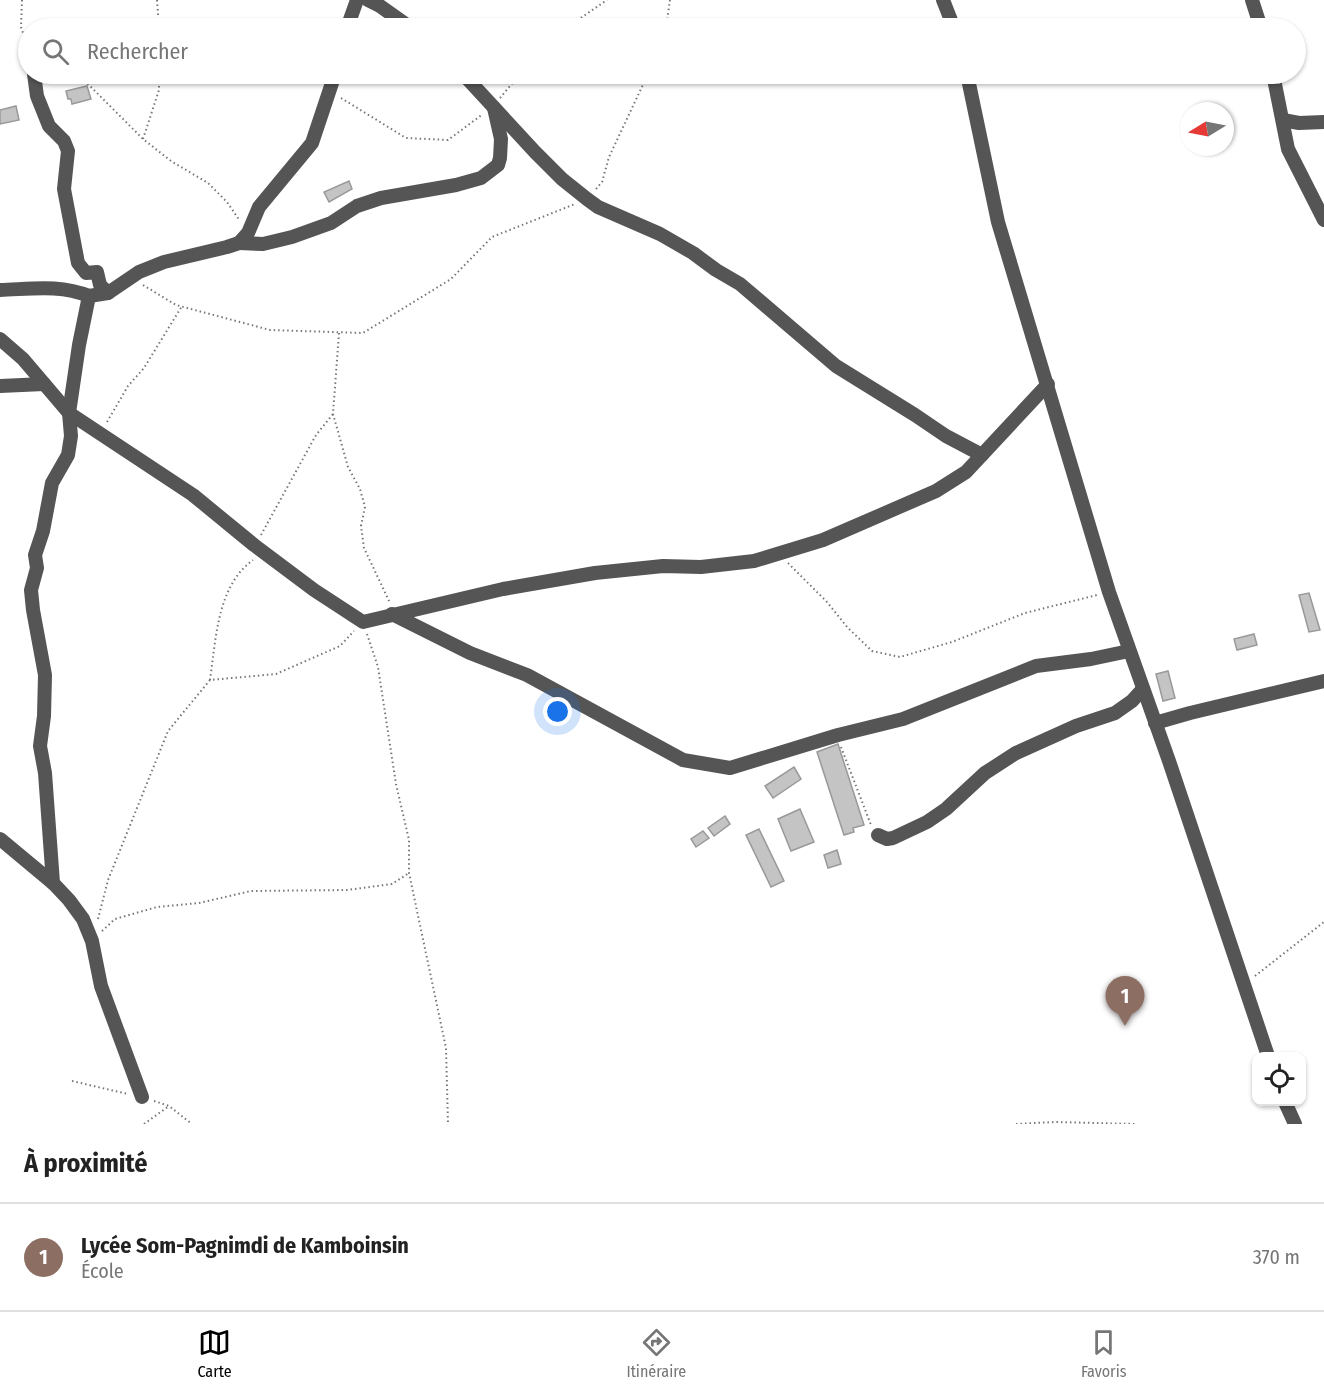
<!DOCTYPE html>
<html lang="fr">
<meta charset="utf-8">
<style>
body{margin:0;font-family:"Fira Sans Condensed",sans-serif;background:#f2f2f2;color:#222}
.controls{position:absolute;right:18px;bottom:18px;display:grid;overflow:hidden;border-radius:12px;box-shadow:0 2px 4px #0004}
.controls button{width:54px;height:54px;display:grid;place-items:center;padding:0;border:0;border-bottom:2px solid #e0e0e0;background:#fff;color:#222;font:30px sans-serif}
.compass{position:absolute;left:1180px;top:102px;width:54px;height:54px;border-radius:50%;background:#fff;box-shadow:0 2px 4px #0004;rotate:260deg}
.you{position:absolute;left:558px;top:712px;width:21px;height:21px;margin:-15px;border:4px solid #fff;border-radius:50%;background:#1a73e8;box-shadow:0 0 0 9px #1a73e833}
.badge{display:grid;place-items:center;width:39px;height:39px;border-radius:50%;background:#000;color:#fff;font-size:20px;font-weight:700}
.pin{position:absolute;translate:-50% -50px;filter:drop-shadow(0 2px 3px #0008)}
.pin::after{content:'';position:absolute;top:32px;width:21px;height:18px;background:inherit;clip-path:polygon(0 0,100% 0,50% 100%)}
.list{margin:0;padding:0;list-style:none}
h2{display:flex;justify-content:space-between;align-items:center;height:78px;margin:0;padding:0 24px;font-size:26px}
h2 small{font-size:20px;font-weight:400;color:#767676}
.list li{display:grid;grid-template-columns:39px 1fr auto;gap:18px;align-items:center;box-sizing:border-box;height:108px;padding:0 24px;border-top:2px solid #e0e0e0}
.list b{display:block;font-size:22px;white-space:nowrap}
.list p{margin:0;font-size:20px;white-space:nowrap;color:#767676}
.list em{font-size:20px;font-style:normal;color:#767676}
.icon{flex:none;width:33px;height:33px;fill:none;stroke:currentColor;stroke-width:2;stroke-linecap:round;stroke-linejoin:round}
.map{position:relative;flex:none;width:1324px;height:1124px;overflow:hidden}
.search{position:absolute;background:#fff;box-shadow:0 2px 4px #0004;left:18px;right:18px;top:18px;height:66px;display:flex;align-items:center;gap:15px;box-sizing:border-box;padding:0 21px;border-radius:33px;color:#767676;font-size:22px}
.sheet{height:186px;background:#fff}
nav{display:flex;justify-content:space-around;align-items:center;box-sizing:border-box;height:84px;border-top:2px solid #e0e0e0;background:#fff;font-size:16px;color:#767676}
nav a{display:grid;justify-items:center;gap:3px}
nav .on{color:#000}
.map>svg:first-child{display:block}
</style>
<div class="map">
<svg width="1324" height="1124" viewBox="0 0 1324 1124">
<rect width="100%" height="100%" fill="#fff"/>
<!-- building -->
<g fill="#c4c4c4" stroke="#999" stroke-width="1.5">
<polygon points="87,86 91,99 72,104 71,99 68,99 66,91"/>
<polygon points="16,106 19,120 0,124 0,110"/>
<polygon points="349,181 352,189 329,202 324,192"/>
<polygon points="1309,593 1320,630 1309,632 1299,595"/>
<polygon points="1254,634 1257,645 1237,650 1234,639"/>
<polygon points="1168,671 1175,698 1163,701 1156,674"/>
<polygon points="838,744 864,825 853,828 854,832 844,835 817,752"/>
<polygon points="794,767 801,779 773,798 765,786"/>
<polygon points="800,809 814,842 791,851 778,819"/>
<polygon points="725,816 730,824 714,836 708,828"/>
<polygon points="759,829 784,881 771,887 746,835"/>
<polygon points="703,831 709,838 696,847 691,839"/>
<polygon points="837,850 841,864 828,868 824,855"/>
</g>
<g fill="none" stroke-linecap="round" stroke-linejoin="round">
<!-- path -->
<g stroke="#777" stroke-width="2" stroke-dasharray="1.5 3" stroke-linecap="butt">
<polyline points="22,0 21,27 28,48"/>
<polyline points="157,0 159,28"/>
<polyline points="566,28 607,0"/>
<polyline points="666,28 670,0"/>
<polyline points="78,74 143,139 171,161 208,183 227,202 240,221"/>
<polyline points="341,98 406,138 448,140 483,114"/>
<polyline points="500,98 520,74"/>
<polyline points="143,139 159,90 159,74"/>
<polyline points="596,189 602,182 609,157 648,74"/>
<polyline points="143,285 176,305 270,330 363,333 451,279 492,237 575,204"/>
<polyline points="339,333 333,414 348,467 360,489 365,507 361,526 364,548 390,603"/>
<polyline points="107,422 128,386 144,368 182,306"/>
<polyline points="261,535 316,435 333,414"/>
<polyline points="788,563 827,602 848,628 872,651 900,657 952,642 1025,613 1097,595"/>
<polyline points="367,634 378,667 396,784 409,840 409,873 446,1048 448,1124"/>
<path d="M 210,680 C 216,639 217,586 253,560"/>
<polyline points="841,747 871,825"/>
<polyline points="98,919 108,880 168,731 210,680 276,674 340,646 354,631"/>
<polyline points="102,931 115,919 157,907 199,903 251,891 347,890 392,884 409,873"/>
<polyline points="1255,976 1324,922"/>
<polyline points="72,1081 128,1094"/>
<polyline points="154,1101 169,1106 192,1124"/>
<polyline points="144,1124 169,1106"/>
<polyline points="1016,1124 1055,1122 1135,1124"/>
</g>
<!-- minor -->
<g stroke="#555" stroke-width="14">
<polyline points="368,0 380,6 411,28"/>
<polyline points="943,0 954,28"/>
<polyline points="1252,0 1261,28"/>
<polyline points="347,28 357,0"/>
<polyline points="34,74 37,96 49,126 64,141 68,151 64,189 78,263 86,273 97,272 100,285 108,293"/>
<polyline points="463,74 535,152 562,179 587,199 598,207 660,234 693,253 716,270 740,284 836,366 915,415 946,436 982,455"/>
<polyline points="967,74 998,222 1109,592 1169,761 1268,1056"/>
<polyline points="1273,74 1288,149 1324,220"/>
<polyline points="1283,120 1299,123 1324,122"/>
<polyline points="239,243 263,244 292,237 331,223 357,206 381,198 456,185 481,178 498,165 500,158 501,139 494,108"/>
<path d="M 0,290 C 31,289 60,284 89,296"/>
<polyline points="0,339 23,359 69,413 193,495 254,545 314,590 363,622 503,589 595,573 663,566 701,567 754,561 823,540 936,491 966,472 1048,384"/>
<polyline points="0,386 44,384"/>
<polyline points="392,614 470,653 527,675 683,760 730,768 838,735 903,719 1036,666 1091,659 1129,651"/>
<polyline points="1155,723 1190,713 1324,681"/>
<polyline points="878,835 887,839 893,838 927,822 946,809 985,773 1016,753 1076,726 1115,713 1132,701 1142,690"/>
<polyline points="0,839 53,883"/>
<polyline points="142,1097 101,986 92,941 83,919 69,900 53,883 45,773 40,746 44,716 45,675 33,610 31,590 37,568 35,555 43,531 52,483 68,455 71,436 69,413 79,345 89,296 108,293 139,272 164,262 227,247 239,243 248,233 259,207 312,143 335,74"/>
<polyline points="1285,1102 1295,1124"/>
</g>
</g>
</svg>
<div class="controls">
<button><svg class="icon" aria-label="locate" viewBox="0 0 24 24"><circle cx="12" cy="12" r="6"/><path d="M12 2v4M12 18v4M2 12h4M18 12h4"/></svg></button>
</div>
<svg class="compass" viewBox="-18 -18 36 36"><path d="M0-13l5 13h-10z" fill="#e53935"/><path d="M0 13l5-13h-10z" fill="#767676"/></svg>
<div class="you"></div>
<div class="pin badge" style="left:1125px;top:1026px;background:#8d6e63">1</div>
<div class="search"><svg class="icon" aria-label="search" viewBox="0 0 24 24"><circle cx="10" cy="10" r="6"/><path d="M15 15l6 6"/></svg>Rechercher</div>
</div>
<section class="sheet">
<h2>À proximité<small></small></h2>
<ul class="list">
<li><span class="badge" style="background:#8d6e63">1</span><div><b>Lycée Som-Pagnimdi de Kamboinsin</b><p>École</p></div><em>370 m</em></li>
</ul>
</section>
<nav>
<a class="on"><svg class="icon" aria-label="map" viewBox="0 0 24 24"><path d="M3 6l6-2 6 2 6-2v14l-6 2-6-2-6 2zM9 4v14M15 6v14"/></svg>Carte</a>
<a><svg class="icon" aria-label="directions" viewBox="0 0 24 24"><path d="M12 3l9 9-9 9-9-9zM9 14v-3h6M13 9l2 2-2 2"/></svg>Itinéraire</a>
<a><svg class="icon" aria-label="saved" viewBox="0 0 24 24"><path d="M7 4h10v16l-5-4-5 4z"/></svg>Favoris</a>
</nav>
